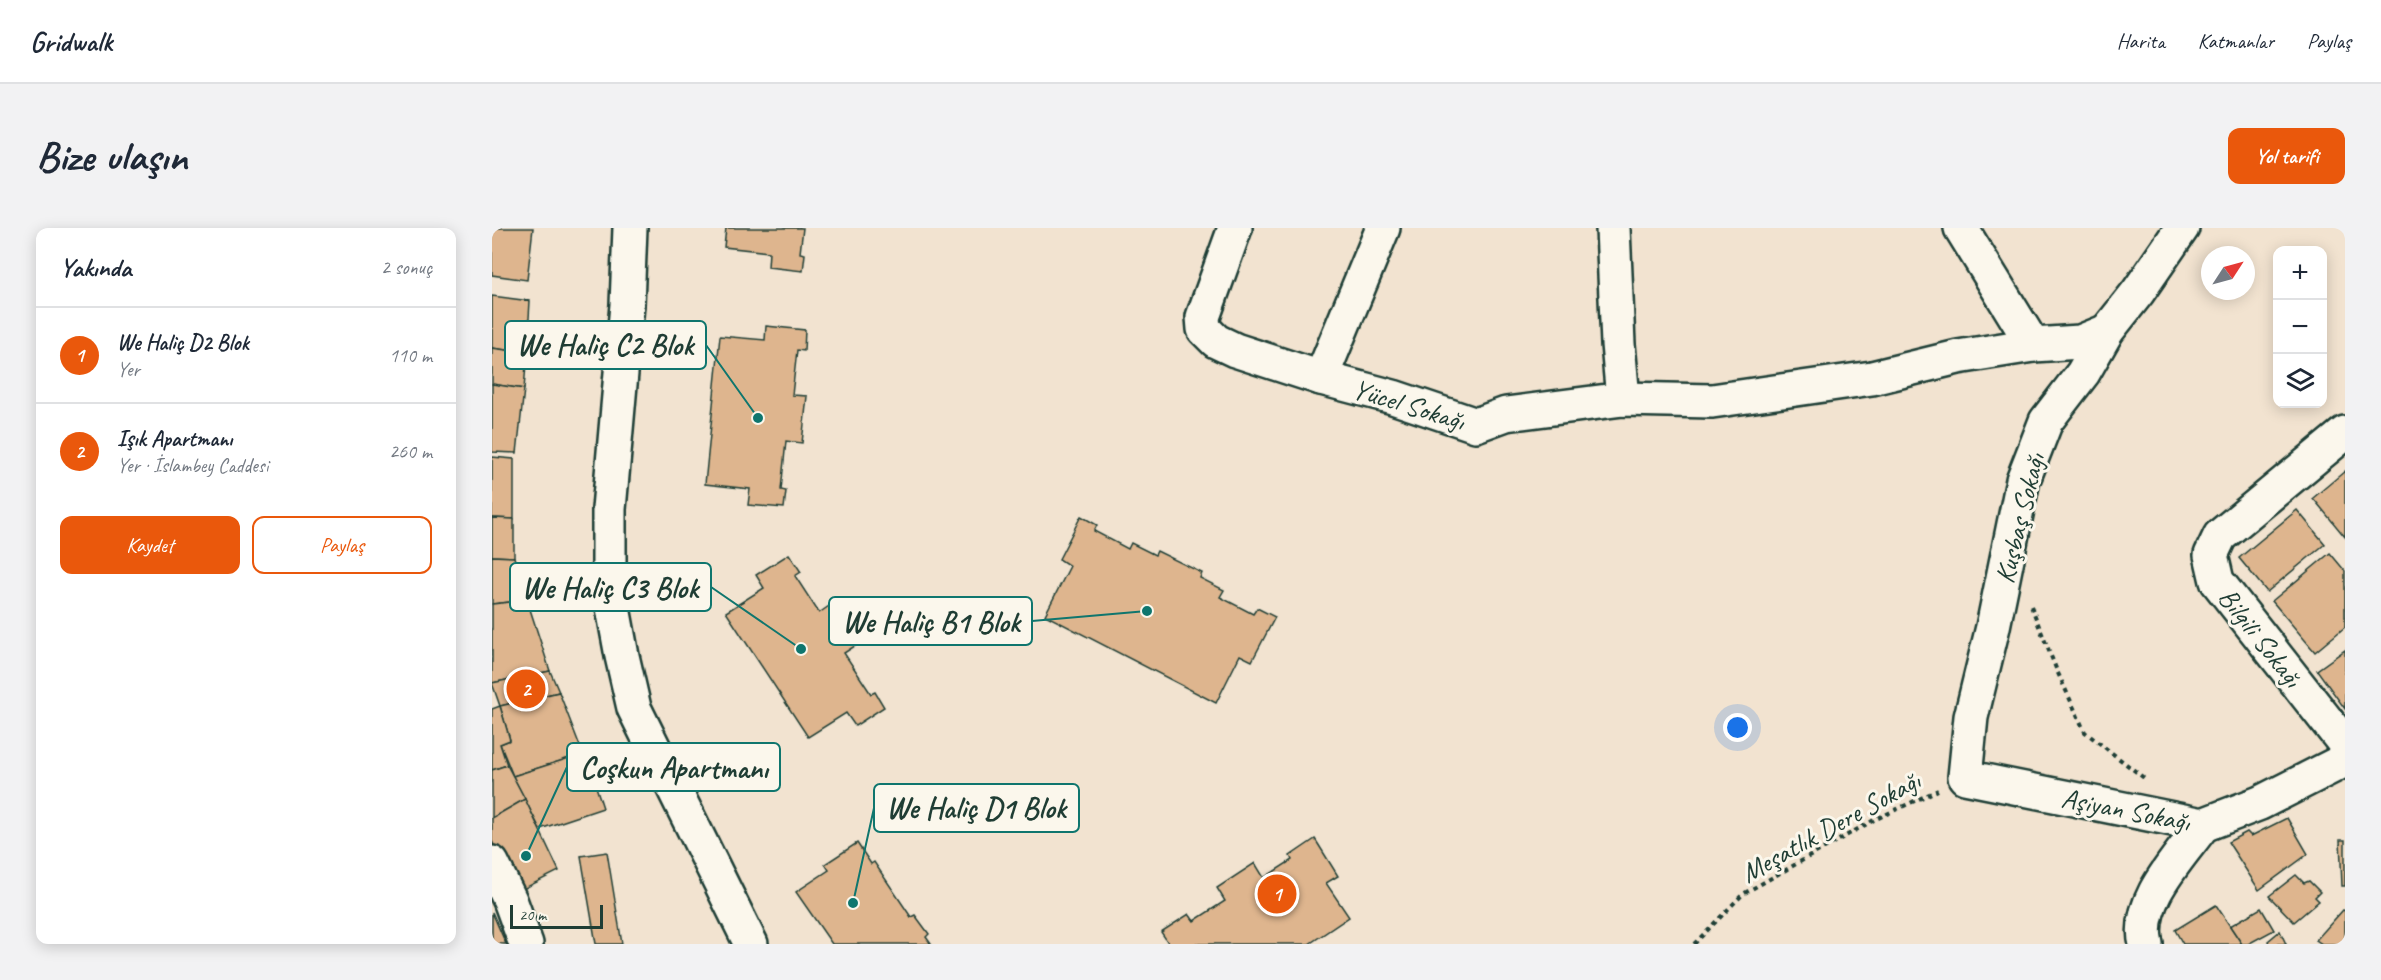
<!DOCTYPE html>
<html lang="tr">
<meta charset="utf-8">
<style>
body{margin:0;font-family:Caveat,sans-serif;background:#f2f2f3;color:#1f2937}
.controls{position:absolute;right:18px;top:18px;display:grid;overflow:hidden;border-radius:12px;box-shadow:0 3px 15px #0003}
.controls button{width:54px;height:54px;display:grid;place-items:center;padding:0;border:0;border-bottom:2px solid #e0e1e3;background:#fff;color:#1f2937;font:30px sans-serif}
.compass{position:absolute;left:1709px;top:18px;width:54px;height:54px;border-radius:50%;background:#fff;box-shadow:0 3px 15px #0003;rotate:54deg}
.scale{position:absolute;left:18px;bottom:15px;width:93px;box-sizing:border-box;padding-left:6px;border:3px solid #1f3d34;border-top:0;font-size:16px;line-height:21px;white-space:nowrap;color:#1f3d34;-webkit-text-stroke:4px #fbf7ec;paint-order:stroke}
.you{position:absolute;left:1246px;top:500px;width:21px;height:21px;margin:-15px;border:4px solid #fff;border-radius:50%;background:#1a73e8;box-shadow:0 0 0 9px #1a73e833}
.badge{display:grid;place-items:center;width:39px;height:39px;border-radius:50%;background:#ea580c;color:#fff;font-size:20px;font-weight:700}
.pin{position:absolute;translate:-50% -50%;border:3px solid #fff;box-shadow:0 2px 6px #0006}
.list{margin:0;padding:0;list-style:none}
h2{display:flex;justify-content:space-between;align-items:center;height:78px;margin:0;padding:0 24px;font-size:26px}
h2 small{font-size:20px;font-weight:400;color:#747a83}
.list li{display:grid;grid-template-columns:39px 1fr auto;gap:18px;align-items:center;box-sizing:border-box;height:96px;padding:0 24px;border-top:2px solid #e0e1e3}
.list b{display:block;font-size:22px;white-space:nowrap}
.list p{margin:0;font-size:20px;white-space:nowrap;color:#747a83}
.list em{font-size:20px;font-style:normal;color:#747a83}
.actions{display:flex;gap:12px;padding:18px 24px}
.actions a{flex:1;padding:14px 0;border:2px solid #ea580c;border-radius:12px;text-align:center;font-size:21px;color:#ea580c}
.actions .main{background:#ea580c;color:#fff}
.icon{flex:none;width:33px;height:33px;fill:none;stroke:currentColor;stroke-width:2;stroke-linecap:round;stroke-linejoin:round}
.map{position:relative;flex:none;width:1853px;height:716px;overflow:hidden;border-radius:12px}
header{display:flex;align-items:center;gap:36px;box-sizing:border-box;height:84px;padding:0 30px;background:#fff;border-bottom:2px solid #e0e1e3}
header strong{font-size:28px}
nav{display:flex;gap:33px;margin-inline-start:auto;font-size:21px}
.intro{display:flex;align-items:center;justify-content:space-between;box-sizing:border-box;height:144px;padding:0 36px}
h1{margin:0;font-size:42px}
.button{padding:15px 27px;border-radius:12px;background:#ea580c;color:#fff;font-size:21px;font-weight:700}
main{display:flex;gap:36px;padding:0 36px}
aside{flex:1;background:#fff;border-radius:12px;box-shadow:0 3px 15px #0003}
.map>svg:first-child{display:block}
</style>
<header>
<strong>Gridwalk</strong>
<nav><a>Harita</a><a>Katmanlar</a><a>Paylaş</a></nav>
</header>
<div class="intro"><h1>Bize ulaşın</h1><a class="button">Yol tarifi</a></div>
<main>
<aside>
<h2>Yakında<small>2 sonuç</small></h2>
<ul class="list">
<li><span class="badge">1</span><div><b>We Haliç D2 Blok</b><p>Yer</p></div><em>110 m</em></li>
<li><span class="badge">2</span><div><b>Işık Apartmanı</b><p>Yer · İslambey Caddesi</p></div><em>260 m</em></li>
</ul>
<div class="actions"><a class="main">Kaydet</a><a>Paylaş</a></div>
</aside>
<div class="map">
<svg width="1853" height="716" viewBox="0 0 1853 716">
<rect width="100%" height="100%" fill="#f2e3d0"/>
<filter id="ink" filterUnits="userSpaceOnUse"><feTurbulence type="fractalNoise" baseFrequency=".0167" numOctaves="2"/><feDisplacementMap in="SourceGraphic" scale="12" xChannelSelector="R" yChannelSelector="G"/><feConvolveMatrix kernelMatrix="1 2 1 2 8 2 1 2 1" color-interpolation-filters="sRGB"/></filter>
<g filter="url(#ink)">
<!-- building -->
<g fill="#deb58e" stroke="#1f3d34" stroke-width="1.5">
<polygon points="0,0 41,0 35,52 0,47"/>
<polygon points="234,0 311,0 308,25 313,26 311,43 276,39 277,24 232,19"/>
<polygon points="0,68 38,73 35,125 0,120"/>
<polygon points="274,98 313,102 312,123 305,122 300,167 315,168 310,215 294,213 289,262 294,263 292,280 256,277 258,261 213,256 228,108 273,112"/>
<polygon points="0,120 35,125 32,161 0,156"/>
<polygon points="0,156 32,161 25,225 0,224"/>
<polygon points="0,229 22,231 22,291 0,290"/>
<polygon points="1853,243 1853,309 1821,270"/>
<polygon points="1805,282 1833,316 1775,364 1747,330"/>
<polygon points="589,288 605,297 602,303 636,321 639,315 663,327 665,323 710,345 708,350 732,362 728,369 761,386 765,380 783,389 760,433 748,427 724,475 553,387 578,338 567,331"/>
<polygon points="0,290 22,291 22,329 0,328"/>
<polygon points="1838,325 1853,343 1853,399 1823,424 1780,373"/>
<polygon points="297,326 309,344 303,348 327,385 340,376 366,416 352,425 379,466 383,464 392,479 363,498 354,485 316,509 234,384 272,360 264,347"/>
<polygon points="0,328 22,329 35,372 0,376"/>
<polygon points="35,372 58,443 0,455 0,376"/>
<polygon points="1853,422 1853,481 1825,442"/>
<polygon points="58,443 67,464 8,478 0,455"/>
<polygon points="67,464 91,526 21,548 8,516 18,512 8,478"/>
<polygon points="8,478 18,512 8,516 15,537 0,542 0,481"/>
<polygon points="93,525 111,580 48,601 21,548"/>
<polygon points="15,537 33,571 0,590 0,542"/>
<polygon points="33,571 67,643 25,664 0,613 0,590"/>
<polygon points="1795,590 1816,626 1767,662 1736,614 1755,604 1759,608"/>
<polygon points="823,611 846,648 834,655 857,689 817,716 677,716 669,704 697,686 702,693 733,673 725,660 763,635 772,650 800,632 798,628"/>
<polygon points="1848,612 1853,612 1853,658 1850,658"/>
<polygon points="365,615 379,636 382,634 419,689 423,687 437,706 434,709 439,716 340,716 304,664 337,642 333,636"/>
<polygon points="115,624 130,716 104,716 89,628"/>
<polygon points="1804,647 1812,655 1817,653 1828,664 1823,669 1827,673 1802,694 1777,668"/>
<polygon points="1724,677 1750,716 1691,716 1683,702"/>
<polygon points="1769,680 1782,702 1756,716 1750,716 1738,698"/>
<polygon points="1851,682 1853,683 1853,716 1830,716 1824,712"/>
<polygon points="0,684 14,716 0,716"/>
<polygon points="1788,703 1794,716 1777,716 1776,713"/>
</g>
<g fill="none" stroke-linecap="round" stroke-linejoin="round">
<!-- minor casing -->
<g stroke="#1f3d34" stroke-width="38">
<g id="minor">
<polyline points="743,0 711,89 712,101 724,113 743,122 829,150 901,169 984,197 1014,186 1131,171 1220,173 1380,150 1466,129 1541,117 1588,114 1615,103"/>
<polyline points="1121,0 1126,116 1131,171"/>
<polyline points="1469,0 1541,117"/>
<polyline points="1690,0 1646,64 1615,103 1591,145 1554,193 1531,252 1501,399 1479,489 1473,549 1711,597 1768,575 1853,532"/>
<polyline points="829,150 891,0"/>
<polyline points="1853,205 1728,308 1719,327 1725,353 1853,516"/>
<polyline points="0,635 18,672 34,716"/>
<path d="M 1654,716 C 1643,674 1688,629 1711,597"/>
</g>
</g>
<!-- secondary casing -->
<g stroke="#1f3d34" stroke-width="38">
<polyline id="secondary" points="138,0 135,77 117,281 117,358 130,428 142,480 259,716"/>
</g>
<!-- path -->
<g stroke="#1f3d34" stroke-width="4" stroke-dasharray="4.5 4.5" stroke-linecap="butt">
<polyline points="1539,378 1565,443 1593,504 1652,550"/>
<polyline points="1202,716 1251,666 1382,592 1446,562"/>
</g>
<!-- minor -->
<use href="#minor" stroke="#fbf7ec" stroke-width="33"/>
<!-- secondary -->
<use href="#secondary" stroke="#fbf7ec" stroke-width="33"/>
</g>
</g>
<g text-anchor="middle" stroke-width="6" stroke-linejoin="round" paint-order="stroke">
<!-- street labels -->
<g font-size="28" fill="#1f3d34" stroke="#fbf7ec">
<text transform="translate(917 176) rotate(17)" y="10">Yücel Sokağı</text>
<text transform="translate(1527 290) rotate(-76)" y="10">Kuşbaş Sokağı</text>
<text transform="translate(1769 409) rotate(52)" y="10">Bilgili Sokağı</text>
<text transform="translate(1634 581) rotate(11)" y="10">Aşiyan Sokağı</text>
<text transform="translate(1338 598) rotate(-29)" y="10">Meşatlık Dere Sokağı</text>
</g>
</g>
<!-- callouts -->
<path fill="none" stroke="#0f766e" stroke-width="2" d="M266 190L214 117M309 421L219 359M655 383L540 393M34 628L75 539M361 675L382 580"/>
<g fill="#0f766e" stroke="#fbf7ec" stroke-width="2">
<circle cx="266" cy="190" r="6"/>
<circle cx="309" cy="421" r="6"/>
<circle cx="655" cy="383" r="6"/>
<circle cx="34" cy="628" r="6"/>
<circle cx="361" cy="675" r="6"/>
</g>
<g fill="#fbf7ec" stroke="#0f766e" stroke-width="2">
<rect x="13" y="93" width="201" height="48" rx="6"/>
<rect x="18" y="335" width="201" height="48" rx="6"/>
<rect x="337" y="369" width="203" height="48" rx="6"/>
<rect x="75" y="515" width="213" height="48" rx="6"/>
<rect x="382" y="556" width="205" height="48" rx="6"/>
</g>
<g font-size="30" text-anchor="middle" font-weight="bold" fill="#1f3d34">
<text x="113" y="127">We Haliç C2 Blok</text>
<text x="118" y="370">We Haliç C3 Blok</text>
<text x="439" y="404">We Haliç B1 Blok</text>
<text x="182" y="550">Coşkun Apartmanı</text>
<text x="484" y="590">We Haliç D1 Blok</text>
</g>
</svg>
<div class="controls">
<button>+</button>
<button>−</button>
<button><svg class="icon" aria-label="layers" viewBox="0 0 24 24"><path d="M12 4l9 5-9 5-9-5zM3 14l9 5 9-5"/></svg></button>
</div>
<svg class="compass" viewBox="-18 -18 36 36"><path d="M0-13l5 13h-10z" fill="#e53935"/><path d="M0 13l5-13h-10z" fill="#747a83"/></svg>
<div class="scale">20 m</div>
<div class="you"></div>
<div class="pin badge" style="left:785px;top:666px">1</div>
<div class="pin badge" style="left:34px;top:461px">2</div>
</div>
</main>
